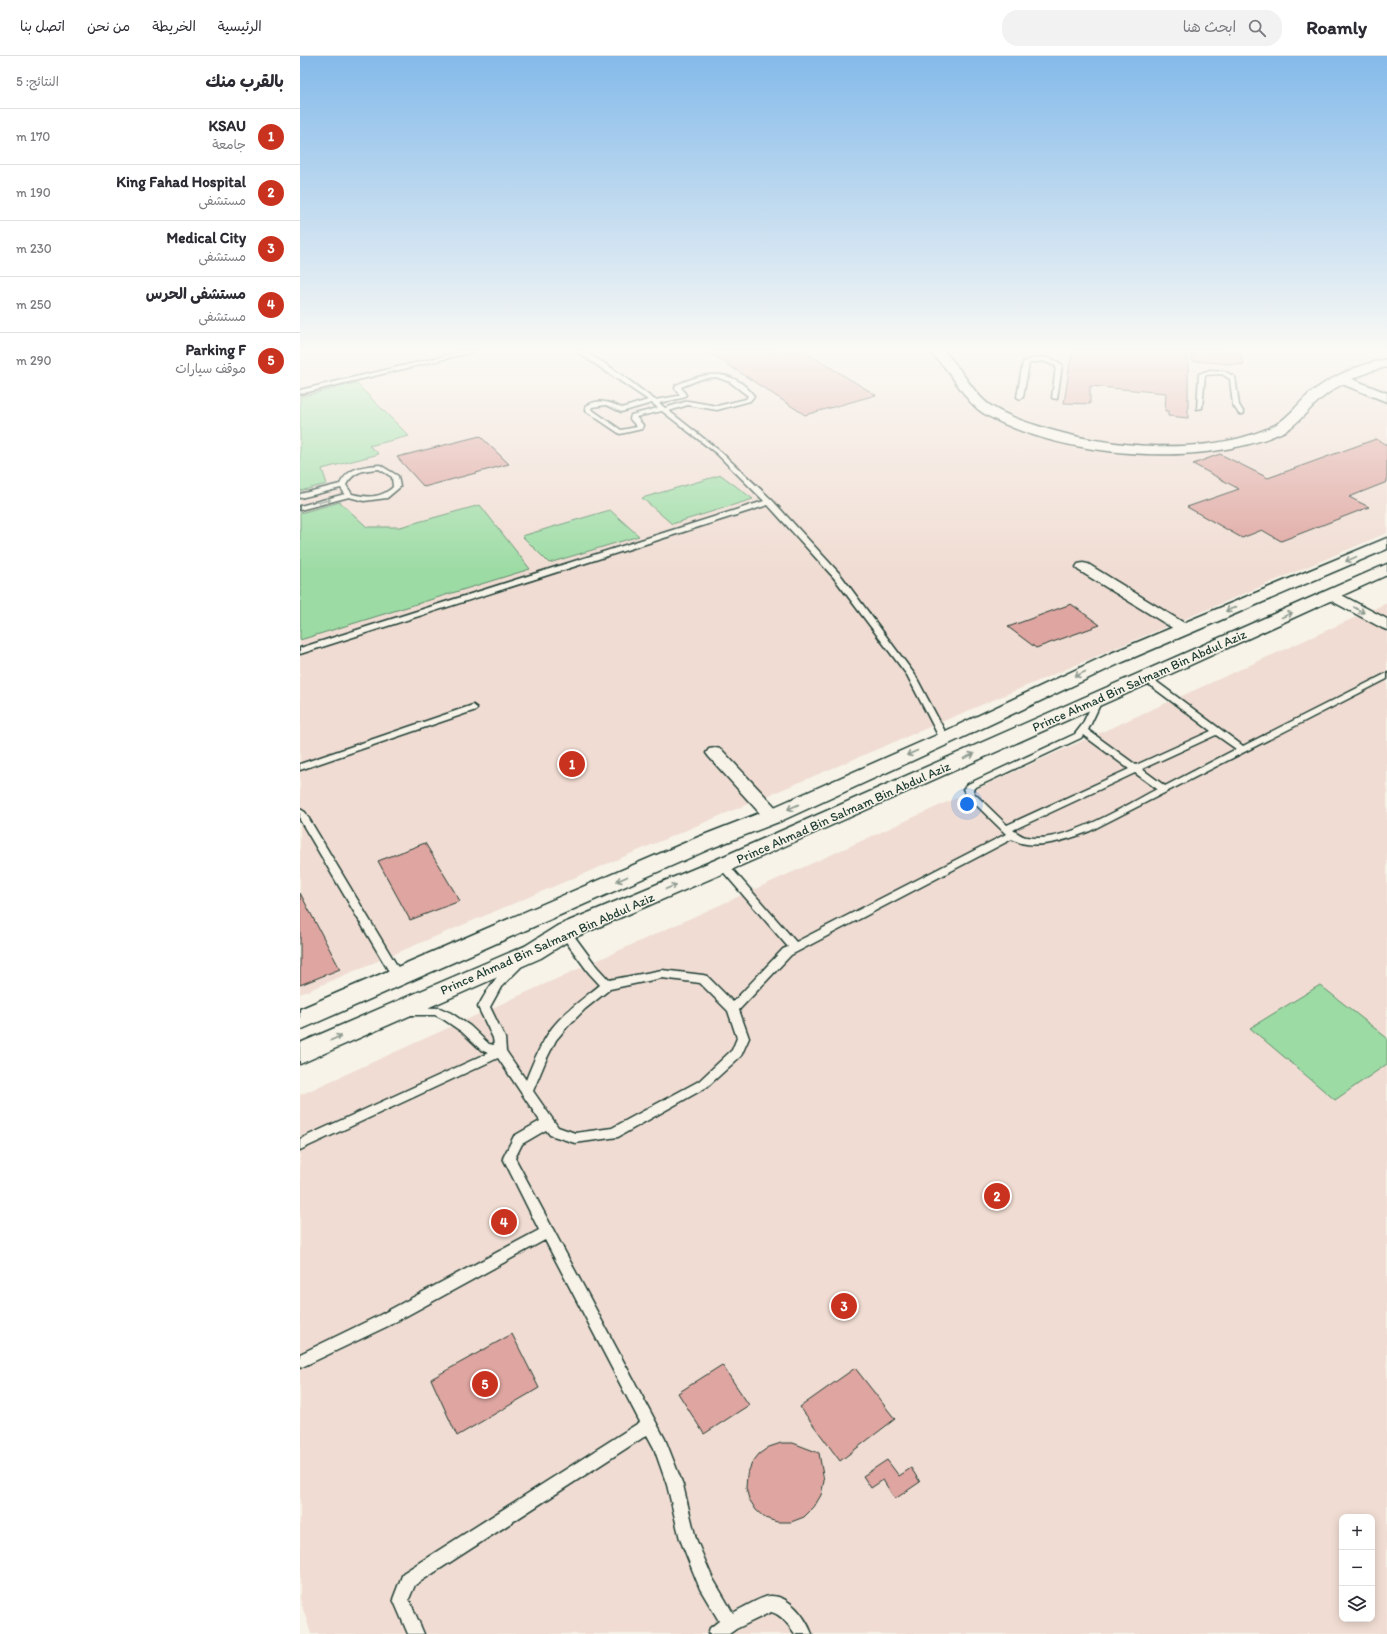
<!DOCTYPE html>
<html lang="ar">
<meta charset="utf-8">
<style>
body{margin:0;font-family:Itim,"Playpen Sans Arabic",sans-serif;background:#f2f2f3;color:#2b2b33;direction:rtl}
.controls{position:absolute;right:12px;bottom:12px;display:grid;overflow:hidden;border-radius:8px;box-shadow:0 2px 10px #0003}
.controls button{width:36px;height:36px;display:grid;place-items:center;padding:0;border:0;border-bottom:1px solid #e1e1e2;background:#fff;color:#2b2b33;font:20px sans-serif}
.you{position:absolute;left:667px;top:748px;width:14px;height:14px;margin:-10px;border:3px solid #fff;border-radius:50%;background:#1a73e8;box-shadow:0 0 0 6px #1a73e833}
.badge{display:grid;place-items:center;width:26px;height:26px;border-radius:50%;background:#c8321e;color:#fff;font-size:13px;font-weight:700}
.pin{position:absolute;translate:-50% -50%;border:2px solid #fff;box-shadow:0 1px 4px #0006}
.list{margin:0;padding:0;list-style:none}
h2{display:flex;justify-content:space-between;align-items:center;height:52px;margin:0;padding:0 16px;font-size:17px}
h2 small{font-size:13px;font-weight:400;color:#7c7c81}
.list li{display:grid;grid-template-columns:26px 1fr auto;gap:12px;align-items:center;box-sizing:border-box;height:56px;padding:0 16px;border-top:1px solid #e1e1e2}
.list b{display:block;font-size:15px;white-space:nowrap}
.list p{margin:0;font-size:13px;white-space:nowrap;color:#7c7c81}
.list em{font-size:13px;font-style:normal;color:#7c7c81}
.icon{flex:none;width:22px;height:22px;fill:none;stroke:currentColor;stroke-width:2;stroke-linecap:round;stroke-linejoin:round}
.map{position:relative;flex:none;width:1087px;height:1578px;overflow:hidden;direction:ltr}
header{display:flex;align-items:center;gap:24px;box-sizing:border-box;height:56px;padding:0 20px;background:#fff;border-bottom:1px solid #e1e1e2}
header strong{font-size:19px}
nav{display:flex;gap:22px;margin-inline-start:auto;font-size:14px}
.search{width:280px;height:36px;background:#f2f2f3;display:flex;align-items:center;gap:10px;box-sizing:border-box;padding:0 14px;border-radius:16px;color:#7c7c81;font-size:15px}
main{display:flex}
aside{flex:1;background:#fff}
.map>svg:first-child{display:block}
</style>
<header>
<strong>Roamly</strong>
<div class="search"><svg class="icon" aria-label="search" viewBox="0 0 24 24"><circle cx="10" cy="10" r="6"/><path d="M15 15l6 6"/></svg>ابحث هنا</div>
<nav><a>الرئيسية</a><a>الخريطة</a><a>من نحن</a><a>اتصل بنا</a></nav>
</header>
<main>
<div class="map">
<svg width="1087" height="1578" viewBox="0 0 1087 1578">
<rect width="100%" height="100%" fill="#f7f3e8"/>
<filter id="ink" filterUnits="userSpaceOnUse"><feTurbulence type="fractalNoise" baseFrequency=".025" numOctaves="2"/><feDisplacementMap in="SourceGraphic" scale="8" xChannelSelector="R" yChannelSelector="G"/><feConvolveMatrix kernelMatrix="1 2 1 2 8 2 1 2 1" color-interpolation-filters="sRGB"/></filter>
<g filter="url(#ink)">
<!-- built -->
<g fill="#f0dcd2" fill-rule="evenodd">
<polygon points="0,295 1087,295 1087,477 0,938"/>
<path d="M 1087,547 L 1087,1578 L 11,1578 L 0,1543 L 0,1039 ZM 1042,1461 L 1072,1461 L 1072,1563 L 1042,1563 Z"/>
</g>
<!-- green -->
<g fill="#9cdba4" stroke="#5e8c6c">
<polygon points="56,327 109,380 69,390 79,398 22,413 27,428 0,435 0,341"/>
<polygon points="421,419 453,443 372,468 342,442"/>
<polygon points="40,446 67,471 100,471 180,449 230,513 0,584 0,457"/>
<polygon points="310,454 339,480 249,507 222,480"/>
<polygon points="1020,929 1087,982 1087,1008 1035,1044 950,972"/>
</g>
<!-- building -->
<g fill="#dfa5a0" stroke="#1f3d34">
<polygon points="407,295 503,295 576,339 505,359"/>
<polygon points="772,295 888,295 888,362 868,360 868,355 865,355 866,337 790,330 790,348 764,347"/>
<polygon points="892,295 940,295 944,309 892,305"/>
<polygon points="180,380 209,408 124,431 97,401"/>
<polygon points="1076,383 1087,389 1087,426 1049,441 1069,451 981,485 962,474 942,482 887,451 939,433 893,408 920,398 968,422"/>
<polygon points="771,548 800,569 736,592 708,571"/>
<polygon points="125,787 160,845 110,864 78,805"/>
<polygon points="0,837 40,913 0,929"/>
<polygon points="212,1278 239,1332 157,1380 131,1323"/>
<polygon points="422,1309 449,1349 404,1378 378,1337"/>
<polygon points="555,1312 595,1363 540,1405 500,1351"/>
<polygon points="481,1387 493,1387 519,1397 524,1425 521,1439 514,1451 504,1461 491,1466 477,1466 465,1462 456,1454 449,1443 446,1432 447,1419 452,1407 459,1398 469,1391"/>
<polygon points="587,1404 599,1420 611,1412 620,1426 595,1443 583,1424 571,1432 563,1420"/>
</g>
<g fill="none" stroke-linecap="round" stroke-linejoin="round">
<!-- lane casing -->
<g stroke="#1f3d34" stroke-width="3">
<g id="lane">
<polygon points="166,295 177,295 0,338 0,334"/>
<path d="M 276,295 C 294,295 338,332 355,344 L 378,340 L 380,339 L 375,332 L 376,329 C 404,316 433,311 454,340 L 450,345 L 417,354 L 388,349 L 369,355 L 421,396 L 472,444 L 540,518 L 615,619 L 649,683 L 647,685 L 641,685 L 607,619 L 534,522 L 468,449 L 0,598 L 0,592 L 464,445 L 417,398 L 362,355 L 336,361 L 343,369 L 342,373 L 320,378 L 286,355 L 286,350 C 298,342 310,346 322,352 L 348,344 ZM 416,321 L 430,326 L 448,340 L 446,343 L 417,350 L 388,345 L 365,352 L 359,347 L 382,342 L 386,339 L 381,331 L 401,323 ZM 352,347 L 358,352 L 331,359 L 330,363 L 337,371 L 321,374 L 291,353 L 292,351 L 306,349 L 321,356 Z"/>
<path d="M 734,302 C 744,301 755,302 762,309 L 757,343 L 752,342 L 756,310 L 743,305 L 729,307 L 723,341 L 720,343 L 717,341 L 723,306 Z"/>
<polygon points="910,314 924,315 935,321 939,349 944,357 943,358 939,358 933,349 930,323 922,318 905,319 902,352 897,353 899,318"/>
<path d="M 80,409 L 98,420 L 100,431 L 87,442 L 64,445 L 49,441 L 0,454 L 0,450 L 45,438 L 41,432 L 0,442 L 0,438 L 40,428 C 49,411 63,410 80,409 ZM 79,413 L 92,421 L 93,431 C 81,442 68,442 52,438 L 46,429 C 54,415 64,414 79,413 Z"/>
<path d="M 1087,617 L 1087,623 L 790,775 C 770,783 732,796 712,783 L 491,899 L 439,954 L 449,982 L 441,1000 L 407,1031 L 318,1081 L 275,1087 L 250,1079 L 246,1074 L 222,1088 L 215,1102 L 365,1383 L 383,1429 L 396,1483 L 412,1521 L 433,1557 C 441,1553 463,1540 470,1540 C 490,1539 506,1562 512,1578 L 495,1578 C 489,1569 481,1558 471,1556 L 436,1573 L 429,1578 L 408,1578 L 410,1572 L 419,1565 L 400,1533 L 380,1483 L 367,1429 L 354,1392 L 347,1379 L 115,1529 L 109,1543 L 124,1578 L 108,1578 L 93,1543 L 103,1517 L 340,1366 L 245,1184 L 88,1270 L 0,1312 L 0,1298 L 78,1260 L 239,1174 L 203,1102 L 214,1080 L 240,1065 L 198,1002 L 0,1094 L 0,1083 L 188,997 L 181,994 L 162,976 L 143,963 L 135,959 L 107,959 L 103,958 L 101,955 L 103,952 L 107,951 L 140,952 L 151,957 L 170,970 L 189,988 L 194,989 L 193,982 L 178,951 C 187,934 197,918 212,906 L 220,906 L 222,909 L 220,912 L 201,931 L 190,951 L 205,982 L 206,995 L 226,1024 C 233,1006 241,987 252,972 C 265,955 284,942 300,929 L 289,917 L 261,879 L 260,876 L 261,873 L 269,873 L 297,911 L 309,924 L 362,914 L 403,919 L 407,920 L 433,946 L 483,893 L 488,891 L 419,811 L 418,809 L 419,807 L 427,807 L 496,886 L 706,778 L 667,740 L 663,733 L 668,728 L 775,678 L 782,669 L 796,640 L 799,639 L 803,642 L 788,674 L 836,709 L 911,675 L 843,624 L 842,622 L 843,620 L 849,620 L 943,690 ZM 783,679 L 829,713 L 707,769 L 674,737 L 673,734 L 674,732 L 781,682 ZM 916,679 L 936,693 L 865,730 L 842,713 ZM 835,717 L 857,733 C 824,750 764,789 726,781 C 721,780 718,777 713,774 ZM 362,922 L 400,927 L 428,955 L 437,982 L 432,994 L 399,1025 L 312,1072 L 275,1077 L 258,1071 L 233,1035 L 246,1004 L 256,984 L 267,971 L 285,953 L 310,933 Z"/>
<polygon points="173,649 177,652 176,654 0,714 0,708"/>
<polygon points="0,753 5,756 102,918 104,921 102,924 98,925 94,924 0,764"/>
</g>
</g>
<!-- street casing -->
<g stroke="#1f3d34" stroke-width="3">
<g id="street">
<polygon points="783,507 788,508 889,570 892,573 889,576 884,578 879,576 778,514 776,511 778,508"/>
<polygon points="1031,535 1036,536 1087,563 1087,574 1082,572 1026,542 1024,539 1026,536"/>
<polygon points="415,692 421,693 480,756 482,760 480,764 473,766 466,764 409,701 406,697 409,693"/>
</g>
</g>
<!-- secondary casing -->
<g stroke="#1f3d34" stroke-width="3">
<g id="secondary">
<path d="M 630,295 L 644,295 C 661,311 672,337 691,350 C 705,359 722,365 738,370 C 805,392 910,402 975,369 C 988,362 997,349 1008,339 C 1031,320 1058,309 1087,303 L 1087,311 L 1071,315 L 1052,323 L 1087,337 L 1087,346 L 1042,328 C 1030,335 1020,343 1011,352 C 1002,361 994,371 983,376 C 904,413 758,402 683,357 C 667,347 658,327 646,313 C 641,306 634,302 630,295 Z"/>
<polygon points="1087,482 1087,493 823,606 651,687 481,765 412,792 0,974 0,953 396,782 465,755 637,679 809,598"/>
<polygon points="1087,508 1087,519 853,626 431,814 273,882 241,902 0,1008 0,987 225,890 257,870 415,804"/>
</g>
</g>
<!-- lane -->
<use href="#lane" fill="#f7f3e8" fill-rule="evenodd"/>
<!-- street -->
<use href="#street" fill="#f7f3e8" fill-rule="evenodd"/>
<!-- secondary -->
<use href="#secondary" fill="#f7f3e8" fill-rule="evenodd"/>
</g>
<!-- one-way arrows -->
<defs><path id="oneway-shaft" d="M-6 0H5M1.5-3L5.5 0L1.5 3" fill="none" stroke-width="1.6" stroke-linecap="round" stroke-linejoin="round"/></defs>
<g stroke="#8b988e">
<use href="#oneway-shaft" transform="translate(25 445) rotate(-15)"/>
<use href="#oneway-shaft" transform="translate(1051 503) rotate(157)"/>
<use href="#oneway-shaft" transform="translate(931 553) rotate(157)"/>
<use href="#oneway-shaft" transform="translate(1059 554) rotate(29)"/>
<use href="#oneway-shaft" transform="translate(987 559) rotate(-24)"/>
<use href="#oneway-shaft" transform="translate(780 618) rotate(155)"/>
<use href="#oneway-shaft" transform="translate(612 697) rotate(156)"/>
<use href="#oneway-shaft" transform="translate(669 700) rotate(-24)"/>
<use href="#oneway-shaft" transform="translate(493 751) rotate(156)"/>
<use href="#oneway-shaft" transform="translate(322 823) rotate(156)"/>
<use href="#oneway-shaft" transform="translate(371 831) rotate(-23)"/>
<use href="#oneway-shaft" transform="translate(36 982) rotate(-24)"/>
</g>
</g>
<!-- sky -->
<linearGradient id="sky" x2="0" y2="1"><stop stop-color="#84baea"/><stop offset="0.57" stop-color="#fbfaf5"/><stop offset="1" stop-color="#fbfaf5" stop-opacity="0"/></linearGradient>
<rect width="1087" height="516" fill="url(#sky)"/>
<g text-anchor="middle" stroke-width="3" stroke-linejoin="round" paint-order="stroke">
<!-- street labels -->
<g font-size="13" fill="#1f3d34" stroke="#f7f3e8">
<text transform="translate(839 624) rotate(-24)" y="5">Prince Ahmad Bin Salmam Bin Abdul Aziz</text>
<text transform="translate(543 756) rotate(-24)" y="5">Prince Ahmad Bin Salmam Bin Abdul Aziz</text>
<text transform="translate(247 887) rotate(-24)" y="5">Prince Ahmad Bin Salmam Bin Abdul Aziz</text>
</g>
</g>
</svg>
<div class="controls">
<button>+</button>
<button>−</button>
<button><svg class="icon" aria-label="layers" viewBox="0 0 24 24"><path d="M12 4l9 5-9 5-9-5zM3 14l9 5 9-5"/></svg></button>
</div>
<div class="you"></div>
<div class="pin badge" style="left:272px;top:708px">1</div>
<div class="pin badge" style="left:697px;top:1140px">2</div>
<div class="pin badge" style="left:544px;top:1250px">3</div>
<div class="pin badge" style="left:204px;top:1166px">4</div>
<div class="pin badge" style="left:185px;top:1328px">5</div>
</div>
<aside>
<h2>بالقرب منك<small>النتائج: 5</small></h2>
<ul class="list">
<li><span class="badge">1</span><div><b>KSAU</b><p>جامعة</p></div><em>170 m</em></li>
<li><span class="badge">2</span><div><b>King Fahad Hospital</b><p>مستشفى</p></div><em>190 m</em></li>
<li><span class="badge">3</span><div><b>Medical City</b><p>مستشفى</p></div><em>230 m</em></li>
<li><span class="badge">4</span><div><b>مستشفى الحرس</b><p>مستشفى</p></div><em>250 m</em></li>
<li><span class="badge">5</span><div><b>Parking F</b><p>موقف سيارات</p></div><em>290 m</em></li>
</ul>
</aside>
</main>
